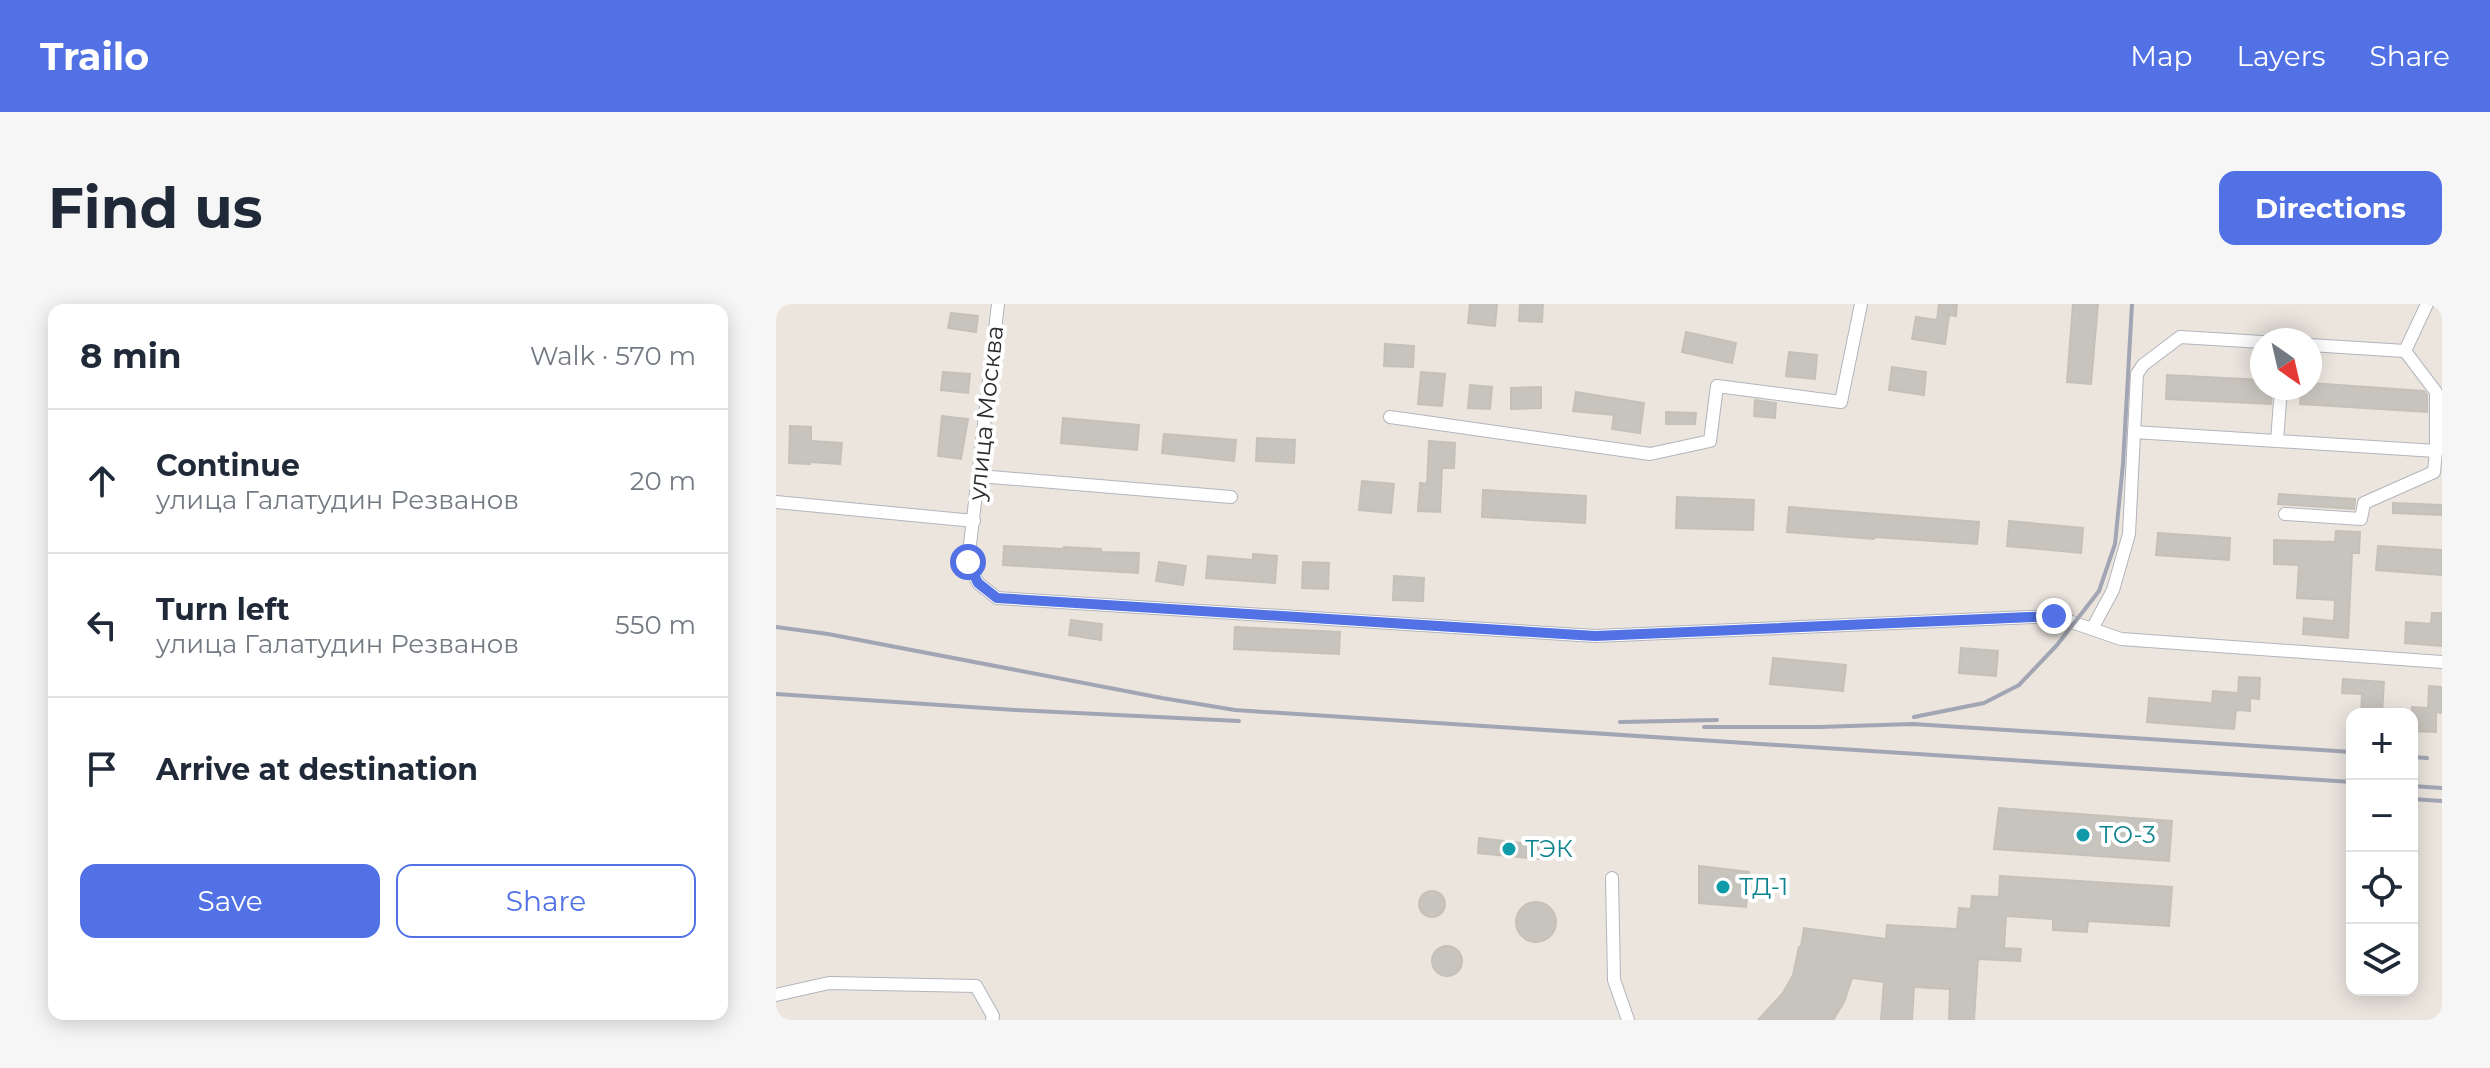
<!DOCTYPE html>
<meta charset="utf-8">
<style>
body{margin:0;font-family:Montserrat,sans-serif;background:#f6f6f7;color:#1f2937}
.controls{position:absolute;right:24px;bottom:24px;display:grid;overflow:hidden;border-radius:16px;box-shadow:0 4px 20px #0003}
.controls button{width:72px;height:72px;display:grid;place-items:center;padding:0;border:0;border-bottom:2px solid #e0e1e3;background:#fff;color:#1f2937;font:40px sans-serif}
.compass{position:absolute;left:1474px;top:24px;width:72px;height:72px;border-radius:50%;background:#fff;box-shadow:0 4px 20px #0003;rotate:146deg}
.stop{position:absolute;width:24px;height:24px;margin:-18px;border:6px solid #5171e5;border-radius:50%;background:#fff}
.stop.end{background:#5171e5;border-color:#fff;box-shadow:0 2px 8px #0008}
.list{margin:0;padding:0;list-style:none}
h2{display:flex;justify-content:space-between;align-items:center;height:104px;margin:0;padding:0 32px;font-size:34px}
h2 small{font-size:26px;font-weight:400;color:#747a83}
.list li{display:grid;grid-template-columns:52px 1fr auto;gap:24px;align-items:center;box-sizing:border-box;height:144px;padding:0 32px;border-top:2px solid #e0e1e3}
.list b{display:block;font-size:30px;white-space:nowrap}
.list p{margin:0;font-size:26px;white-space:nowrap;color:#747a83}
.list em{font-size:26px;font-style:normal;color:#747a83}
.actions{display:flex;gap:16px;padding:24px 32px}
.actions a{flex:1;padding:18px 0;border:2px solid #5171e5;border-radius:16px;text-align:center;font-size:28px;color:#5171e5}
.actions .main{background:#5171e5;color:#fff}
.icon{flex:none;width:44px;height:44px;fill:none;stroke:currentColor;stroke-width:2;stroke-linecap:round;stroke-linejoin:round}
.map{position:relative;flex:none;width:1666px;height:716px;overflow:hidden;border-radius:16px}
header{display:flex;align-items:center;gap:48px;box-sizing:border-box;height:112px;padding:0 40px;background:#5171e5;color:#fff}
header strong{font-size:38px}
nav{display:flex;gap:44px;margin-inline-start:auto;font-size:28px}
.intro{display:flex;align-items:center;justify-content:space-between;box-sizing:border-box;height:192px;padding:0 48px}
h1{margin:0;font-size:56px}
.button{padding:20px 36px;border-radius:16px;background:#5171e5;color:#fff;font-size:28px;font-weight:700}
main{display:flex;gap:48px;padding:0 48px}
aside{flex:1;background:#fff;border-radius:16px;box-shadow:0 4px 20px #0003}
.map>svg:first-child{display:block}
</style>
<header>
<strong>Trailo</strong>
<nav><a>Map</a><a>Layers</a><a>Share</a></nav>
</header>
<div class="intro"><h1>Find us</h1><a class="button">Directions</a></div>
<main>
<aside>
<h2>8 min<small>Walk · 570 m</small></h2>
<ul class="list">
<li><svg class="icon" aria-label="ahead" viewBox="0 0 24 24"><path d="M12 20V5M6 11l6-6 6 6"/></svg><div><b>Continue</b><p>улица Галатудин Резванов</p></div><em>20 m</em></li>
<li><svg class="icon" aria-label="left" viewBox="0 0 24 24"><path d="M17 20v-9H6M10 6l-5 5 5 5"/></svg><div><b>Turn left</b><p>улица Галатудин Резванов</p></div><em>550 m</em></li>
<li><svg class="icon" aria-label="arrive" viewBox="0 0 24 24"><path d="M6 21V4h12l-3 4 3 4H6"/></svg><div><b>Arrive at destination</b></div></li>
</ul>
<div class="actions"><a class="main">Save</a><a>Share</a></div>
</aside>
<div class="map">
<svg width="1666" height="716" viewBox="0 0 1666 716">
<rect width="100%" height="100%" fill="#ebe5de"/>
<!-- building -->
<g fill="#c7c3bd" stroke="#c6c1b8" stroke-width="2">
<polygon points="694,0 721,0 719,22 692,19"/>
<polygon points="744,0 767,0 766,18 743,17"/>
<polygon points="1163,0 1181,0 1180,12 1173,11 1169,40 1136,35 1140,13 1161,16"/>
<polygon points="1297,0 1322,0 1315,80 1291,78"/>
<polygon points="175,9 202,12 200,28 172,24"/>
<polygon points="910,28 960,39 956,59 906,48"/>
<polygon points="609,40 638,42 637,63 608,62"/>
<polygon points="1013,48 1041,51 1039,75 1010,72"/>
<polygon points="1116,63 1150,68 1148,91 1113,86"/>
<polygon points="167,68 194,70 192,89 165,86"/>
<polygon points="645,68 669,70 666,102 642,100"/>
<polygon points="1391,71 1486,76 1486,84 1496,84 1495,100 1390,95"/>
<polygon points="1534,79 1648,87 1651,91 1651,108 1524,100 1525,84 1534,84"/>
<polygon points="694,81 716,83 714,105 692,104"/>
<polygon points="765,83 765,104 735,105 735,84"/>
<polygon points="800,88 868,99 864,129 836,125 838,111 797,107"/>
<polygon points="979,96 1000,99 999,114 978,112"/>
<polygon points="890,108 920,109 919,120 890,120"/>
<polygon points="166,112 192,115 185,155 162,152"/>
<polygon points="287,114 363,121 361,146 285,139"/>
<polygon points="14,122 35,123 35,137 66,139 64,160 34,158 34,160 13,159"/>
<polygon points="388,130 460,136 458,157 386,149"/>
<polygon points="481,134 519,136 518,159 480,157"/>
<polygon points="653,137 679,139 678,164 666,164 664,208 642,207 644,179 651,180"/>
<polygon points="586,177 618,180 615,209 583,206"/>
<polygon points="707,186 810,192 809,219 706,213"/>
<polygon points="1503,190 1579,195 1579,197 1578,205 1502,200"/>
<polygon points="901,193 978,196 977,226 900,224"/>
<polygon points="1617,199 1666,201 1666,211 1617,209"/>
<polygon points="1013,203 1203,218 1201,240 1098,233 1098,235 1011,228"/>
<polygon points="1233,217 1307,224 1305,249 1231,242"/>
<polygon points="1560,227 1584,228 1583,249 1576,249 1572,334 1527,330 1528,314 1558,317 1559,296 1521,294 1523,261 1498,260 1498,236 1559,238"/>
<polygon points="1382,229 1454,234 1453,256 1380,251"/>
<polygon points="228,242 288,245 288,243 325,245 325,248 363,249 362,269 227,261"/>
<polygon points="1602,242 1666,246 1666,271 1600,266"/>
<polygon points="477,250 501,252 499,279 430,274 432,252 477,256"/>
<polygon points="383,258 410,262 407,281 380,277"/>
<polygon points="527,258 553,259 552,285 526,284"/>
<polygon points="618,272 648,274 647,297 617,296"/>
<polygon points="1656,309 1666,309 1666,342 1629,339 1630,318 1655,320"/>
<polygon points="295,316 326,320 325,336 293,331"/>
<polygon points="459,323 564,328 563,350 458,345"/>
<polygon points="1185,344 1222,347 1220,372 1183,369"/>
<polygon points="997,354 1070,361 1067,387 994,380"/>
<polygon points="1463,373 1484,374 1483,395 1474,394 1474,407 1460,406 1458,425 1371,418 1373,394 1436,399 1437,387 1462,389"/>
<polygon points="1567,375 1608,378 1606,410 1585,410 1586,390 1566,389"/>
<polygon points="1653,382 1666,383 1666,409 1660,408 1660,428 1636,427 1636,403 1652,404"/>
<polygon points="1223,504 1396,517 1393,557 1218,545"/>
<polygon points="703,534 763,541 763,555 702,549"/>
<polygon points="923,562 973,568 970,603 923,599"/>
<polygon points="1224,572 1396,583 1393,622 1312,617 1311,628 1277,626 1277,615 1230,612 1228,644 1245,645 1244,657 1202,655 1198,716 1173,716 1174,685 1138,683 1136,716 1105,716 1108,678 1076,674 1068,698 1057,716 982,716 1007,689 1017,671 1023,643 1025,643 1028,624 1110,635 1111,621 1181,625 1183,604 1195,605 1196,592 1223,593"/>
<circle cx="656" cy="600" r="13"/>
<circle cx="760" cy="618" r="20"/>
<circle cx="671" cy="657" r="15"/>
</g>
<g fill="none" stroke-linecap="round" stroke-linejoin="round">
<!-- minor casing -->
<g stroke="#b2b5bd" stroke-width="14">
<g id="minor">
<polyline points="222,0 192,258 202,279 221,294 819,332 1278,312 1345,335 1666,358"/>
<polyline points="1534,41 1629,47 1651,0"/>
<polyline points="614,113 874,150 934,137 941,82 1065,98 1085,0"/>
<polyline points="1358,128 1660,147 1660,88 1629,47"/>
<polyline points="1501,137 1505,84"/>
<polyline points="203,172 455,193"/>
<polyline points="0,198 198,217"/>
<polyline points="1509,210 1585,215 1588,199 1658,168 1660,147"/>
<polyline points="1316,325 1337,286 1353,230 1361,70 1367,61 1404,33 1486,38"/>
<polyline points="836,574 838,676 852,716"/>
<polyline points="0,691 53,679 200,682 217,712 216,716"/>
</g>
</g>
<!-- minor -->
<use href="#minor" stroke="#fff" stroke-width="12"/>
<!-- rail -->
<g stroke="#a2a5b3" stroke-width="4">
<polyline points="0,323 52,330 386,394 459,406 1576,478"/>
<polyline points="0,390 239,406 463,417"/>
<polyline points="1138,413 1208,399 1243,381 1281,341 1323,287 1339,240 1347,160 1356,0"/>
<polyline points="844,418 941,416"/>
<polyline points="928,423 1043,423 1137,420 1576,448"/>
<polyline points="1636,453 1651,454"/>
<polyline points="1636,482 1666,484"/>
<polyline points="1636,495 1666,497"/>
</g>
</g>
<g fill="none" stroke-linecap="round" stroke-linejoin="round">
<!-- route -->
<polyline stroke="#5171e5" stroke-width="10" points="192,258 202,279 221,294 819,332 1278,312"/>
</g>
<!-- markers -->
<g fill="#0f9aa8" stroke="#fff" stroke-width="3">
<circle cx="1307" cy="531" r="8"/>
<circle cx="733" cy="545" r="8"/>
<circle cx="947" cy="583" r="8"/>
</g>
<g text-anchor="middle" stroke-width="8" stroke-linejoin="round" paint-order="stroke">
<!-- street labels -->
<g font-size="24" fill="#2b2b2b" stroke="#fff">
<text transform="translate(210 109) rotate(-84)" y="8">улица Москва</text>
</g>
<!-- culture labels -->
<g font-size="24" fill="#0d838f" stroke="#fff" text-anchor="start">
<text x="1323" y="539">ТО-3</text>
<text x="749" y="553">ТЭК</text>
<text x="963" y="591">ТД-1</text>
</g>
</g>
</svg>
<div class="controls">
<button>+</button>
<button>−</button>
<button><svg class="icon" aria-label="locate" viewBox="0 0 24 24"><circle cx="12" cy="12" r="6"/><path d="M12 2v4M12 18v4M2 12h4M18 12h4"/></svg></button>
<button><svg class="icon" aria-label="layers" viewBox="0 0 24 24"><path d="M12 4l9 5-9 5-9-5zM3 14l9 5 9-5"/></svg></button>
</div>
<svg class="compass" viewBox="-18 -18 36 36"><path d="M0-13l5 13h-10z" fill="#e53935"/><path d="M0 13l5-13h-10z" fill="#747a83"/></svg>
<div class="stop" style="left:192px;top:258px"></div>
<div class="stop end" style="left:1278px;top:312px"></div>
</div>
</main>
